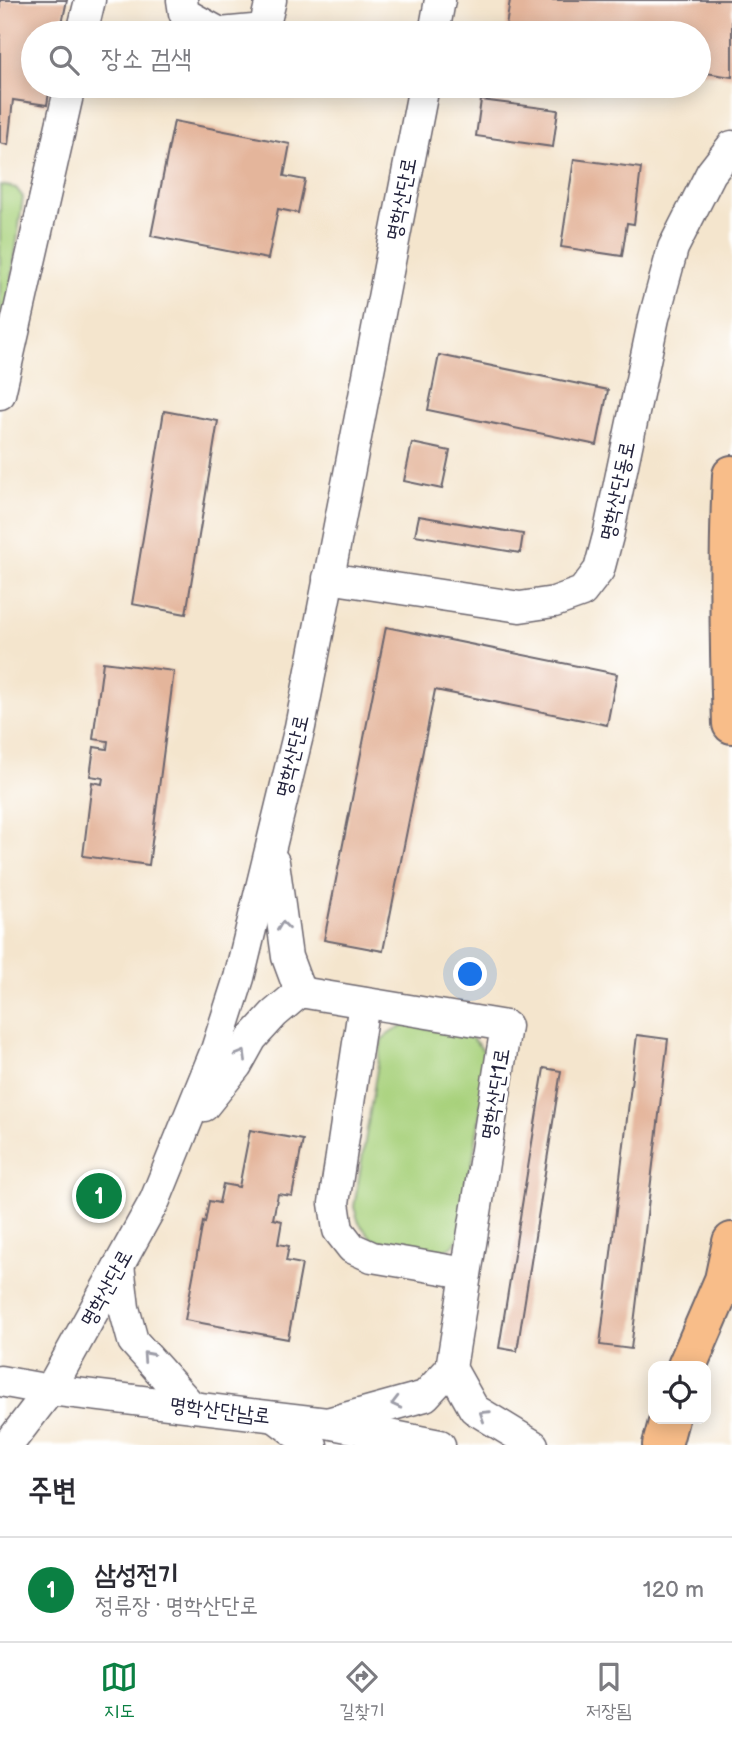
<!DOCTYPE html>
<html lang="ko">
<meta charset="utf-8">
<style>
body{margin:0;font-family:"Balsamiq Sans","Poor Story",sans-serif;background:#f7f7f7;color:#2b2b33}
.controls{position:absolute;right:21px;bottom:21px;display:grid;overflow:hidden;border-radius:14px;box-shadow:0 4px 18px #0003}
.controls button{width:63px;height:63px;display:grid;place-items:center;padding:0;border:0;border-bottom:2px solid #e1e1e2;background:#fff;color:#2b2b33;font:35px sans-serif}
.you{position:absolute;left:471px;top:975px;width:24px;height:24px;margin:-18px;border:5px solid #fff;border-radius:50%;background:#1a73e8;box-shadow:0 0 0 10px #1a73e833}
.badge{display:grid;place-items:center;width:46px;height:46px;border-radius:50%;background:#0b8043;color:#fff;font-size:23px;font-weight:700}
.pin{position:absolute;translate:-50% -50%;border:4px solid #fff;box-shadow:0 2px 7px #0006}
.list{margin:0;padding:0;list-style:none}
h2{display:flex;justify-content:space-between;align-items:center;height:91px;margin:0;padding:0 28px;font-size:30px}
h2 small{font-size:23px;font-weight:400;color:#7c7c81}
.list li{display:grid;grid-template-columns:46px 1fr auto;gap:21px;align-items:center;box-sizing:border-box;height:105px;padding:0 28px;border-top:2px solid #e1e1e2}
.list b{display:block;font-size:26px;white-space:nowrap}
.list p{margin:0;font-size:23px;white-space:nowrap;color:#7c7c81}
.list em{font-size:23px;font-style:normal;color:#7c7c81}
.icon{flex:none;width:38px;height:38px;fill:none;stroke:currentColor;stroke-width:2;stroke-linecap:round;stroke-linejoin:round}
.map{position:relative;flex:none;width:732px;height:1445px;overflow:hidden}
.search{position:absolute;background:#fff;box-shadow:0 4px 18px #0003;left:21px;right:21px;top:21px;height:77px;display:flex;align-items:center;gap:18px;box-sizing:border-box;padding:0 24px;border-radius:38px;color:#7c7c81;font-size:26px}
.sheet{height:196px;background:#fff}
nav{display:flex;justify-content:space-around;align-items:center;box-sizing:border-box;height:98px;border-top:2px solid #e1e1e2;background:#fff;font-size:19px;color:#7c7c81}
nav a{display:grid;justify-items:center;gap:4px}
nav .on{color:#0b8043}
.map>svg:first-child{display:block}
</style>
<div class="map">
<svg width="732" height="1445" viewBox="0 0 732 1445">
<rect width="100%" height="100%" fill="#fff"/>
<filter id="ink" filterUnits="userSpaceOnUse"><feTurbulence type="fractalNoise" baseFrequency=".0143" numOctaves="2"/><feDisplacementMap in="SourceGraphic" scale="14" xChannelSelector="R" yChannelSelector="G"/><feConvolveMatrix kernelMatrix="1 2 1 2 8 2 1 2 1" color-interpolation-filters="sRGB"/></filter>
<filter id="wash" filterUnits="userSpaceOnUse"><feTurbulence type="fractalNoise" baseFrequency=".00686" numOctaves="4" result="noise"/><feDisplacementMap in="SourceGraphic" scale="28" xChannelSelector="R" yChannelSelector="G"/><feGaussianBlur stdDeviation="1.57" result="paint"/><feColorMatrix in="noise" values="0 0 0 0 0 0 0 0 0 0 0 0 0 0 0 0 0 1.4 0 .05"/><feComposite in="paint" operator="in"/></filter>
<g filter="url(#wash)">
<rect width="100%" height="100%" fill="#f4e5cd"/>
<!-- green -->
<g fill="#a8d17c" stroke="#657a5c" stroke-width="2">
<polygon points="0,185 16,188 23,197 0,365"/>
<polygon points="408,1024 469,1035 482,1049 488,1064 461,1235 452,1247 442,1251 373,1240 359,1223 354,1207 382,1039 393,1031"/>
</g>
<g id="blocks">
<!-- building -->
<g fill="#e4b59b">
<polygon points="0,0 67,0 60,33 33,33 33,86 50,86 47,105 13,100 8,145 0,143"/>
<polygon points="510,0 732,0 732,77 699,72 699,33 505,33"/>
<polygon points="481,100 558,110 553,147 476,136"/>
<polygon points="174,121 290,144 284,176 305,180 298,213 278,209 268,259 151,236"/>
<polygon points="574,159 641,168 634,224 627,223 622,256 561,247"/>
<polygon points="439,355 608,390 597,445 428,410"/>
<polygon points="164,411 218,421 186,614 132,604"/>
<polygon points="412,443 450,451 442,489 404,481"/>
<polygon points="419,516 523,534 520,553 415,535"/>
<polygon points="386,627 617,674 607,725 435,690 383,951 324,940"/>
<polygon points="103,662 174,671 149,865 83,856 92,782 102,784 103,778 90,776 94,747 107,749 108,741 93,739"/>
<polygon points="637,1035 668,1039 631,1349 600,1345"/>
<polygon points="544,1068 561,1071 517,1351 499,1348"/>
<polygon points="250,1130 303,1140 292,1196 278,1194 273,1219 282,1221 278,1244 289,1246 286,1261 302,1264 288,1339 185,1320 203,1222 205,1223 209,1201 219,1203 223,1184 239,1187"/>
</g>
</g>
</g>
<g filter="url(#ink)">
<use href="#blocks" fill-opacity="0" stroke="#6c666e" stroke-width="2"/>
<g fill="none" stroke-linecap="round" stroke-linejoin="round">
<!-- minor casing -->
<g stroke="#6c666e" stroke-width="33">
<g id="minor">
<polyline points="182,0 184,13 220,33 264,29 271,0"/>
<polyline points="82,33 90,0"/>
<polyline points="434,33 440,0"/>
<polyline points="0,394 70,86"/>
<polyline points="328,578 520,607 554,602 582,592 599,570 608,536 654,318 673,248 711,173 732,146"/>
<polyline points="274,862 287,957 300,992"/>
<polyline points="300,992 506,1026 451,1368"/>
<polyline points="364,1003 334,1203 338,1230 352,1248 372,1257 466,1273"/>
<polyline points="204,1106 237,1065 252,1038 274,1014 300,992"/>
<polyline points="119,1265 124,1308 133,1341 192,1407"/>
<polyline points="451,1368 474,1409 533,1445"/>
<polyline points="0,1381 50,1390 327,1423 440,1445"/>
<polyline points="275,1417 312,1445"/>
<polyline points="331,1422 425,1396 451,1368"/>
<polyline points="8,1445 50,1390 155,1200 216,1050 239,978 300,727 424,86"/>
</g>
</g>
<!-- major casing -->
<g stroke="#6c666e" stroke-width="42">
<g id="major">
<path d="M 732,475 C 728,558 729,641 732,724"/>
<polyline points="687,1366 724,1280 732,1242"/>
<polyline points="662,1445 669,1419"/>
</g>
</g>
<!-- minor -->
<use href="#minor" stroke="#fff" stroke-width="30"/>
<!-- major -->
<use href="#major" stroke="#f8bd89" stroke-width="38"/>
</g>
<!-- one-way arrows -->
<defs><path id="oneway-chevron" d="M-2-3.5L2.5 0L-2 3.5" fill="none" stroke-width="1.6" stroke-linecap="round" stroke-linejoin="round" transform="scale(1.75)"/></defs>
<g stroke="#9c9ca7">
<use href="#oneway-chevron" transform="translate(283 926) rotate(-97)"/>
<use href="#oneway-chevron" transform="translate(242 1055) rotate(-60)"/>
<use href="#oneway-chevron" transform="translate(147 1356) rotate(-132)"/>
<use href="#oneway-chevron" transform="translate(396 1403) rotate(166)"/>
<use href="#oneway-chevron" transform="translate(484 1415) rotate(-147)"/>
</g>
</g>
<g text-anchor="middle" stroke-width="6" stroke-linejoin="round" paint-order="stroke">
<!-- street labels -->
<g font-size="21" fill="#22223b" stroke="#fff">
<text transform="translate(401 199) rotate(-79)" y="7">명학산단로</text>
<text transform="translate(617 491) rotate(-78)" y="7">명학산단동로</text>
<text transform="translate(292 756) rotate(-77)" y="7">명학산단로</text>
<text transform="translate(495 1094) rotate(-81)" y="7">명학산단1로</text>
<text transform="translate(106 1288) rotate(-61)" y="7">명학산단로</text>
<text transform="translate(220 1410) rotate(7)" y="7">명학산단남로</text>
</g>
</g>
</svg>
<div class="controls">
<button><svg class="icon" aria-label="locate" viewBox="0 0 24 24"><circle cx="12" cy="12" r="6"/><path d="M12 2v4M12 18v4M2 12h4M18 12h4"/></svg></button>
</div>
<div class="you"></div>
<div class="pin badge" style="left:99px;top:1196px">1</div>
<div class="search"><svg class="icon" aria-label="search" viewBox="0 0 24 24"><circle cx="10" cy="10" r="6"/><path d="M15 15l6 6"/></svg>장소 검색</div>
</div>
<section class="sheet">
<h2>주변<small></small></h2>
<ul class="list">
<li><span class="badge">1</span><div><b>삼성전기</b><p>정류장 · 명학산단로</p></div><em>120 m</em></li>
</ul>
</section>
<nav>
<a class="on"><svg class="icon" aria-label="map" viewBox="0 0 24 24"><path d="M3 6l6-2 6 2 6-2v14l-6 2-6-2-6 2zM9 4v14M15 6v14"/></svg>지도</a>
<a><svg class="icon" aria-label="directions" viewBox="0 0 24 24"><path d="M12 3l9 9-9 9-9-9zM9 14v-3h6M13 9l2 2-2 2"/></svg>길찾기</a>
<a><svg class="icon" aria-label="saved" viewBox="0 0 24 24"><path d="M7 4h10v16l-5-4-5 4z"/></svg>저장됨</a>
</nav>
